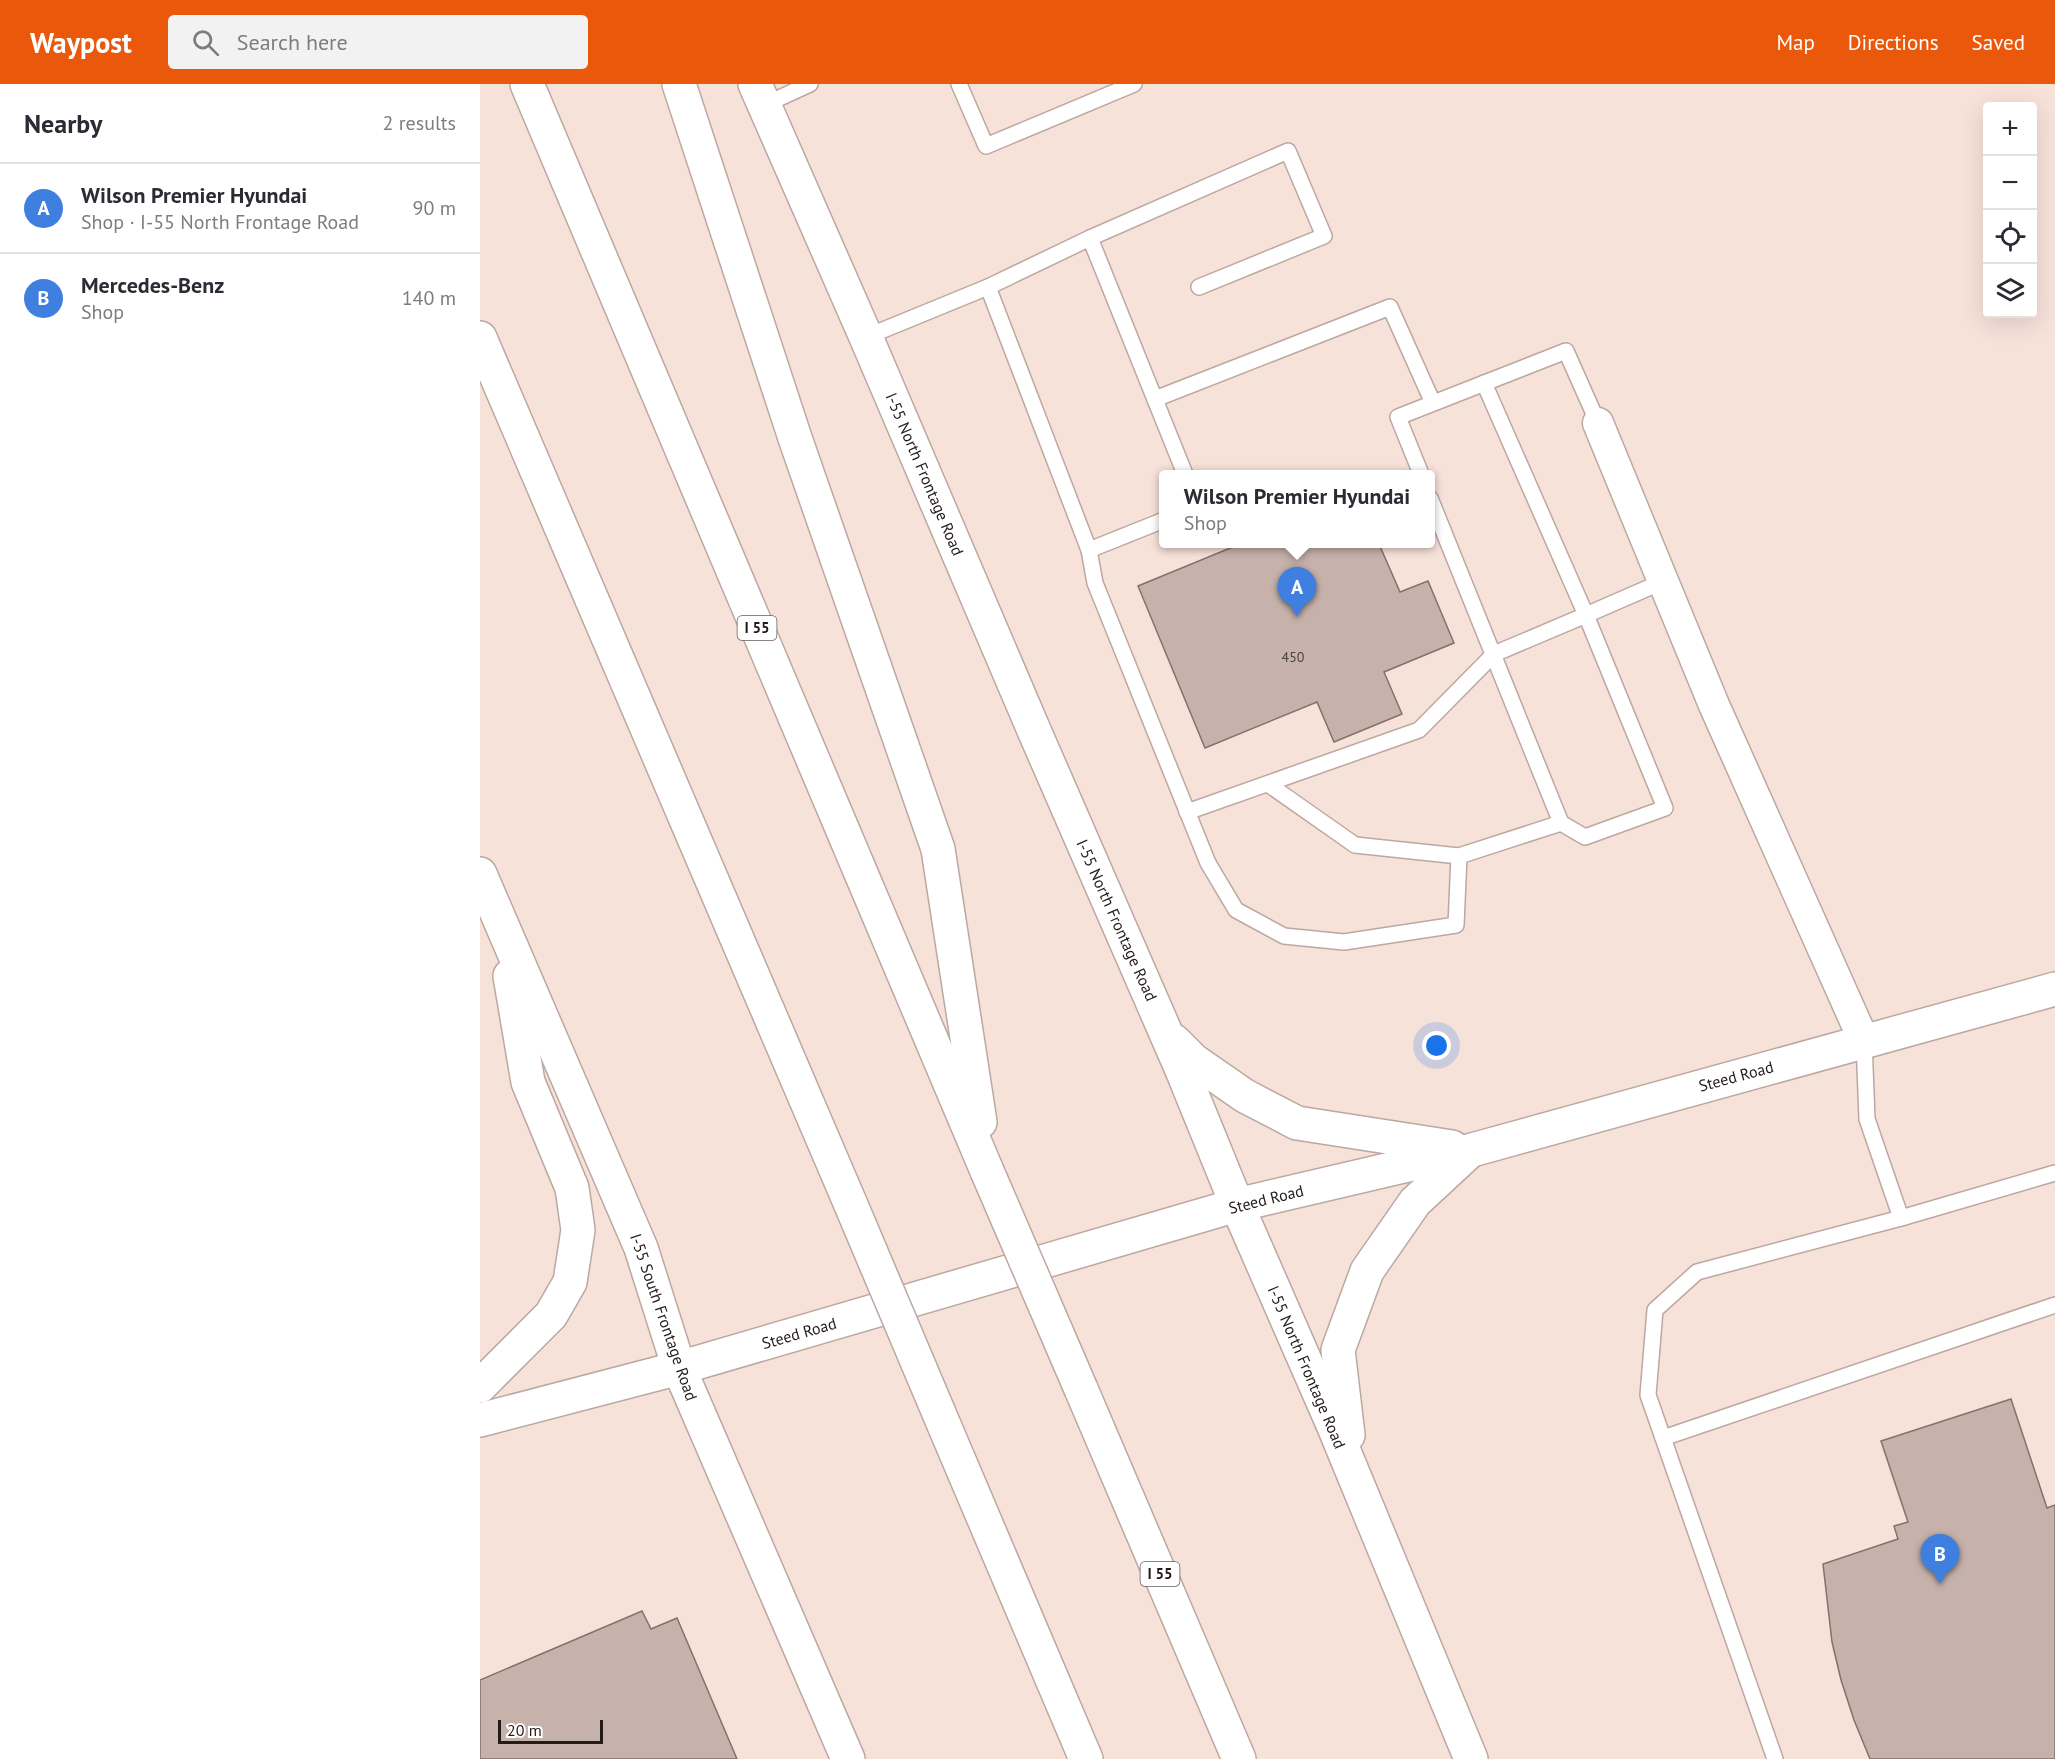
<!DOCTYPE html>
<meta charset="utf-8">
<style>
body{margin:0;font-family:"PT Sans",sans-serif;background:#f2f2f3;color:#2b2b33}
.controls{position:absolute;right:18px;top:18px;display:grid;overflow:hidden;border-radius:6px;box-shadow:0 6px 24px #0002}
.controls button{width:54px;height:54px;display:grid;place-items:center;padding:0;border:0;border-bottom:2px solid #e1e1e2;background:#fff;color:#2b2b33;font:30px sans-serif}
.scale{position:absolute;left:18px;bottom:15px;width:105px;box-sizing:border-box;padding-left:6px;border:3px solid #231b19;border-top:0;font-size:16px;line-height:21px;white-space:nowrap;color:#231b19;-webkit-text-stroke:4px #fff;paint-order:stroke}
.you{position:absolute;left:957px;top:962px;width:21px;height:21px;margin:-15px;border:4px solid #fff;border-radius:50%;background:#1a73e8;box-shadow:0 0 0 9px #1a73e833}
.badge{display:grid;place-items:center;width:39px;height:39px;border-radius:50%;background:#ea580c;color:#fff;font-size:20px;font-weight:700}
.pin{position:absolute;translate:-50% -50px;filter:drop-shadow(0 2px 3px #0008)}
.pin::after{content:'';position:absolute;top:32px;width:21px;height:18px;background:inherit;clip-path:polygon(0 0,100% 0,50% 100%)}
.popup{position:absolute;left:679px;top:386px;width:276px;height:78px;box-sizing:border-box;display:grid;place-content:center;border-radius:6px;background:#fff;filter:drop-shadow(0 2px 4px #0005);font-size:20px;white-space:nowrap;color:#7c7c81}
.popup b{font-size:22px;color:#2b2b33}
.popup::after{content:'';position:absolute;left:50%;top:100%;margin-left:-12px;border:12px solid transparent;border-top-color:#fff}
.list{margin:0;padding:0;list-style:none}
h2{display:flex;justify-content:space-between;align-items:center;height:78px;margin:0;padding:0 24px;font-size:26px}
h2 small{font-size:20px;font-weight:400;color:#7c7c81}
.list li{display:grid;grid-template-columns:39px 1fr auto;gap:18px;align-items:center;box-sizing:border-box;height:90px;padding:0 24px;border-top:2px solid #e1e1e2}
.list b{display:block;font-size:22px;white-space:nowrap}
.list p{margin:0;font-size:20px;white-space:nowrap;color:#7c7c81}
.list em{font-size:20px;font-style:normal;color:#7c7c81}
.icon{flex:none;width:33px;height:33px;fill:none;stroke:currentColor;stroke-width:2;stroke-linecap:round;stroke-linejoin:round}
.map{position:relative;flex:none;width:1575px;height:1675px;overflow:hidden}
header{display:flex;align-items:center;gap:36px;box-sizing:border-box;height:84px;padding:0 30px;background:#ea580c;color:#fff}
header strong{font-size:28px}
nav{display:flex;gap:33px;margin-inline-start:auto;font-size:21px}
.search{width:420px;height:54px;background:#f2f2f3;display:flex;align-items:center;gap:15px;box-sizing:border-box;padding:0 21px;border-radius:6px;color:#7c7c81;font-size:22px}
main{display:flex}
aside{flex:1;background:#fff}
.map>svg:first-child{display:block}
</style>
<header>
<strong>Waypost</strong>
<div class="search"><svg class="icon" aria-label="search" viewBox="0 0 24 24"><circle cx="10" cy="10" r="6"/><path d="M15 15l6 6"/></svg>Search here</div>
<nav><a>Map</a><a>Directions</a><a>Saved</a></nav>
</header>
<main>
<aside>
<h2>Nearby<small>2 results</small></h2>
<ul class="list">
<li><span class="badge" style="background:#3f7fe0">A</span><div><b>Wilson Premier Hyundai</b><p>Shop · I-55 North Frontage Road</p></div><em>90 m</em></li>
<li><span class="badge" style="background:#3f7fe0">B</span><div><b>Mercedes-Benz</b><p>Shop</p></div><em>140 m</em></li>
</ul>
</aside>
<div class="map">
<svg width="1575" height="1675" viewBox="0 0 1575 1675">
<rect width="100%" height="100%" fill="#f7e2da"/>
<!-- building -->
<g fill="#c6b2ab" stroke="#83716a" stroke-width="1.5">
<polygon points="760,460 899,460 920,508 948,497 974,559 904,588 922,630 854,658 837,618 725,664 658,502"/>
<polygon points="1531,1315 1567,1424 1575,1421 1575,1675 1390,1675 1374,1636 1361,1596 1352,1558 1343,1480 1418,1455 1414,1442 1428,1438 1401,1357"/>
<polygon points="162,1527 171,1545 197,1534 257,1675 0,1675 0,1596"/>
</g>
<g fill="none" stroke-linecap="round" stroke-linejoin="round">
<!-- lane casing -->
<g stroke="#bca8a1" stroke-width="18">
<g id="lane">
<polyline points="479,0 506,62 654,0"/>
<polyline points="284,21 330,0"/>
<polyline points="610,154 705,390"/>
<polyline points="508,203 609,466 684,436"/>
<polyline points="386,253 508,203 610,154 808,67 844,152 719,203"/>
<polyline points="675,315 910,223 953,319"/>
<polyline points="941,390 918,333 1086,267 1118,339"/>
<polyline points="950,414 1081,739"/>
<polyline points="609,466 615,499 728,779 756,826 804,852 864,858 976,841 979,772 1081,739 1105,753 1185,724 1106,531 1184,497"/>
<polyline points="788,700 875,761 979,772"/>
<polyline points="707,728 939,646 1014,570 1106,531 1004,299"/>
<polyline points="1384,957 1387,1035 1421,1134"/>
<polyline points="1183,1354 1575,1221"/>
<polyline points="1295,1675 1168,1311 1175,1226 1217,1188 1421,1134 1575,1089"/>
</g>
</g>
<!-- street casing -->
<g stroke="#bca8a1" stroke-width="33">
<polyline id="street" points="1118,339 1234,621 1384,957"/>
</g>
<!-- secondary casing -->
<g stroke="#bca8a1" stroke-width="36">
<g id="secondary">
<polyline points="275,0 386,253 553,644 702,986 757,1121 854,1343 991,1675"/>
<polyline points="0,790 161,1164 199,1284 368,1675"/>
<polyline points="694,957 713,976 765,1012 817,1039 972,1063"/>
<polyline points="0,1302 71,1231 90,1198 98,1146 92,1104 48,998 30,892"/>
<polyline points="0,1336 199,1284 757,1121 992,1066 1575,905"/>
<polyline points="868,1351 858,1266 887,1187 935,1118 990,1067"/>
</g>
</g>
<!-- highway casing -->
<g stroke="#bca8a1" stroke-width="36">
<g id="highway">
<polyline points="47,0 507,1087"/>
<polyline points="199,0 315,354 458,765 500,1038"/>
<polyline points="0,254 371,1121"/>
<polyline points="601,1305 759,1675"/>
<polyline points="464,1341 606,1675"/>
</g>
</g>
<!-- lane -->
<use href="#lane" stroke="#fff" stroke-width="15"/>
<!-- street -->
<use href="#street" stroke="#fff" stroke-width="30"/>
<!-- secondary -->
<use href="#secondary" stroke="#fff" stroke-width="33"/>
<!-- highway -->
<use href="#highway" stroke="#fff" stroke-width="33"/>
<!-- highway-bridge casing -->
<g stroke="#bca8a1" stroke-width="36" stroke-linecap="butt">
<g id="highway-bridge">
<polyline points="507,1087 601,1305"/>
<polyline points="371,1121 464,1341"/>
</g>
</g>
<!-- highway-bridge -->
<use href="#highway-bridge" stroke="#fff" stroke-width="33"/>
</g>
<g text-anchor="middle" stroke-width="6" stroke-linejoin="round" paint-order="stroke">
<!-- number labels -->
<g font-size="14" fill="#4c413e">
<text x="813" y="578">450</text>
</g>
<!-- shield labels -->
<g fill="#fff" stroke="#655f5e" stroke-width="1.5">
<rect x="257.5" y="532" width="39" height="24" rx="4.5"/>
<rect x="660.5" y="1478" width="39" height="24" rx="4.5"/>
</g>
<g font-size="15" font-weight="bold" fill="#231b19">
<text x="277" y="549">I 55</text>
<text x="680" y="1495">I 55</text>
</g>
<!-- street labels -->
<g font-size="16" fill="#231b19" stroke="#fff">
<text transform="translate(445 390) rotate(67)" y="6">I-55 North Frontage Road</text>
<text transform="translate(637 836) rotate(66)" y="6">I-55 North Frontage Road</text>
<text transform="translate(1256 992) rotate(-15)" y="6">Steed Road</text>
<text transform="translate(786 1115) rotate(-14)" y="6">Steed Road</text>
<text transform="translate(184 1233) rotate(71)" y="6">I-55 South Frontage Road</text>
<text transform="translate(319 1249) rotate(-16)" y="6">Steed Road</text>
<text transform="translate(827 1283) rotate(67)" y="6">I-55 North Frontage Road</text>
</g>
</g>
</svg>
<div class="controls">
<button>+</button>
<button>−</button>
<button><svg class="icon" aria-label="locate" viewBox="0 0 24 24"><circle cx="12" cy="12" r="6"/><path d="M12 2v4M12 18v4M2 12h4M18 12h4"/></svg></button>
<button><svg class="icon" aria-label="layers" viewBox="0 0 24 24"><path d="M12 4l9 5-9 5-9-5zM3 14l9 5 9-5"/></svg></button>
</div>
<div class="scale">20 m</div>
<div class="you"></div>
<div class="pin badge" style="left:817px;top:533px;background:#3f7fe0">A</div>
<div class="popup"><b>Wilson Premier Hyundai</b>Shop</div>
<div class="pin badge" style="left:1460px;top:1500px;background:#3f7fe0">B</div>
</div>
</main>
